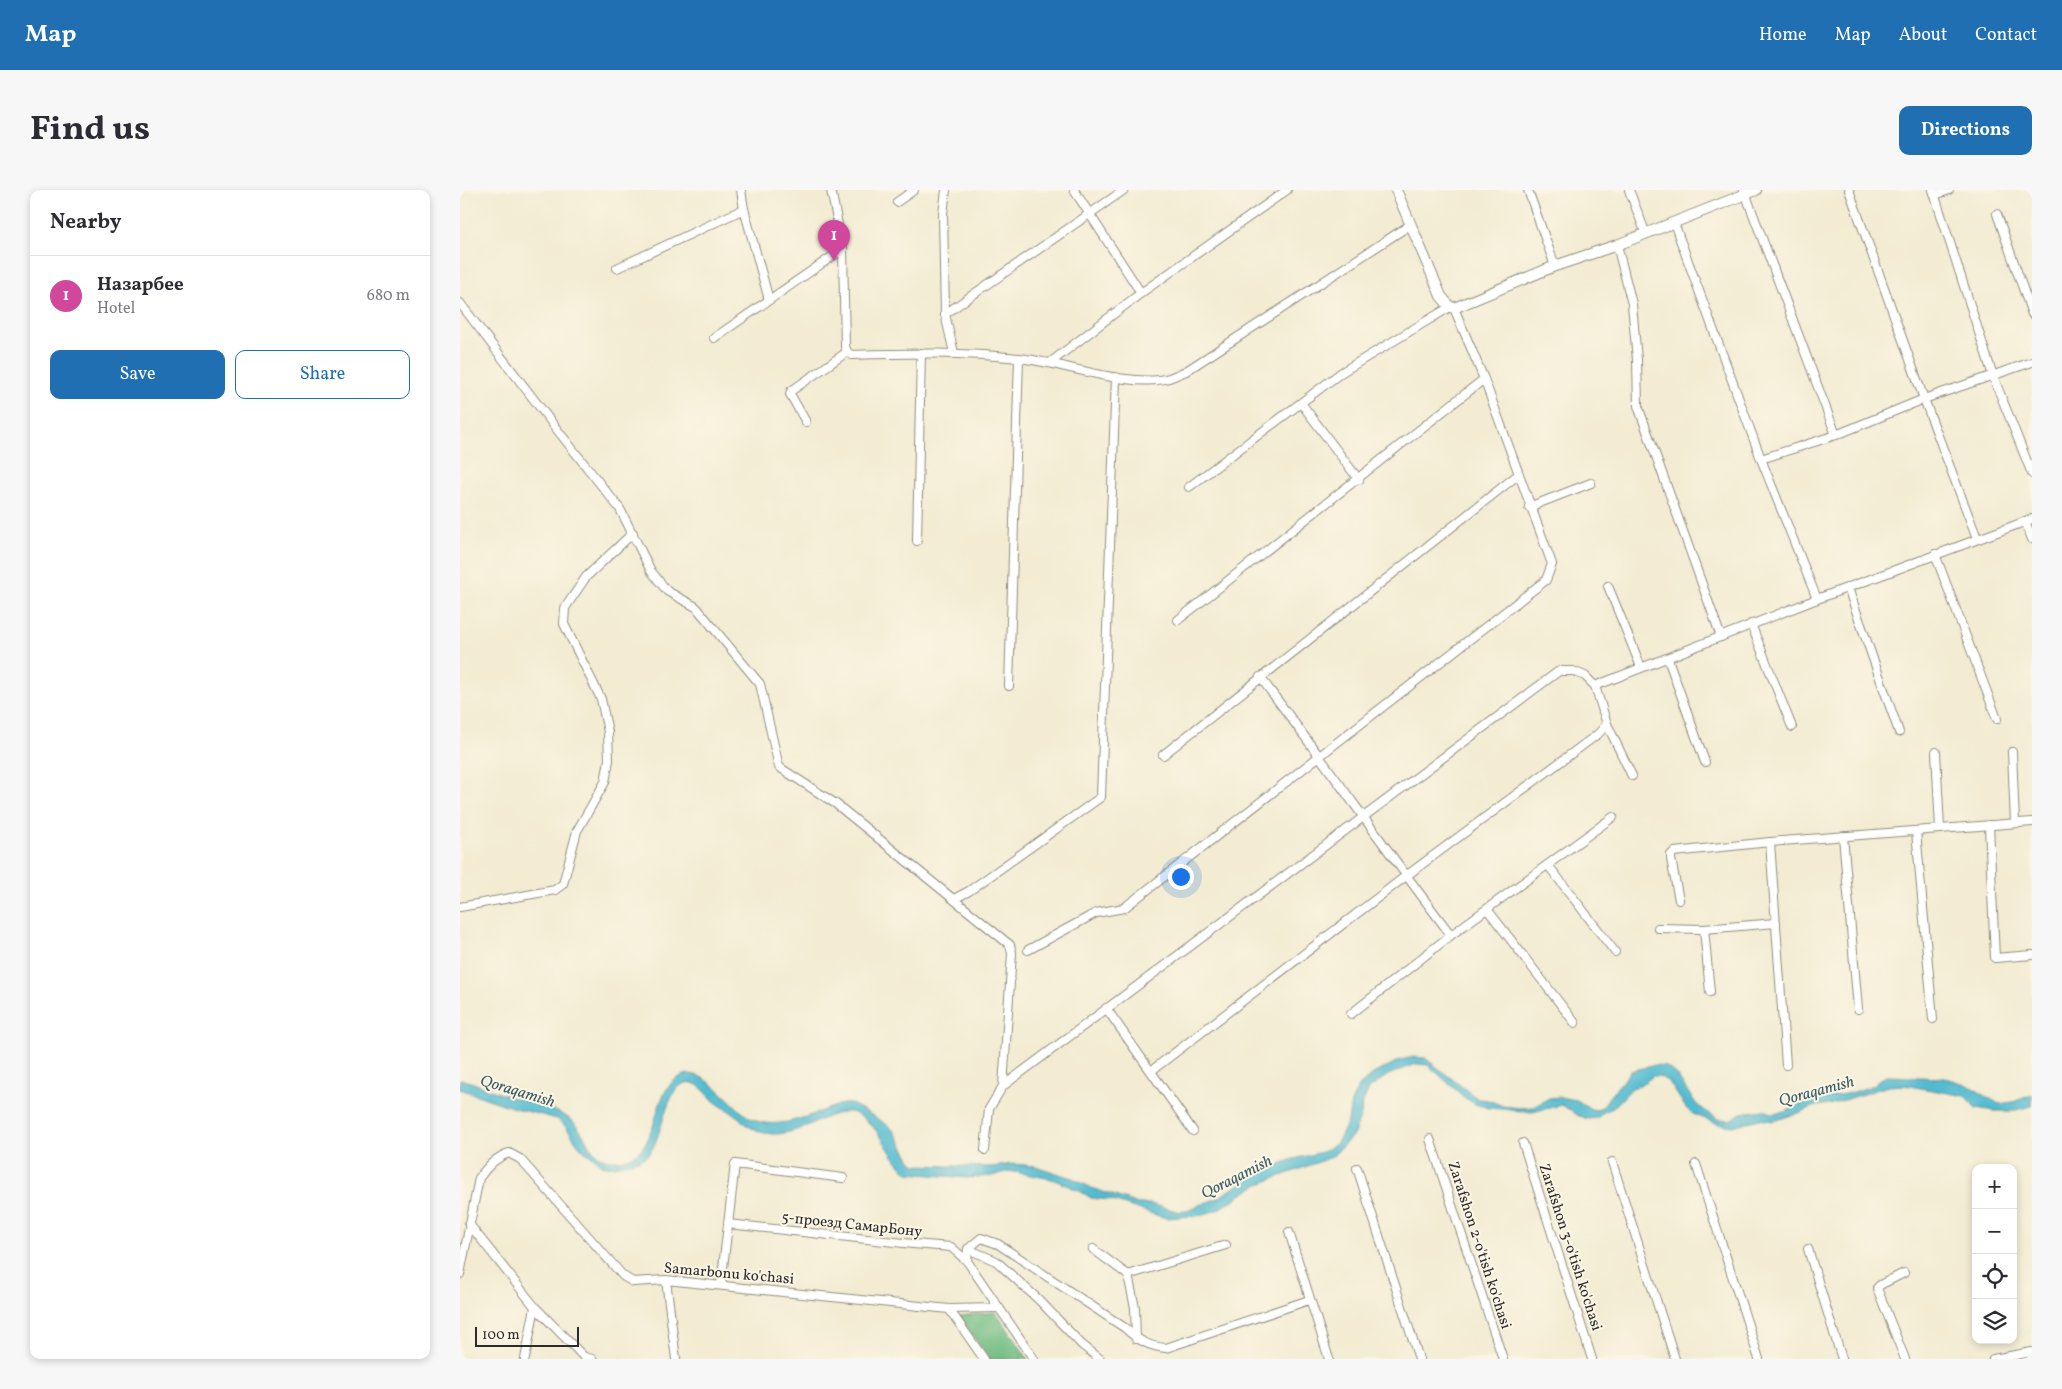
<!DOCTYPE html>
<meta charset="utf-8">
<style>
body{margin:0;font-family:Vollkorn,serif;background:#f7f7f7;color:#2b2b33}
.controls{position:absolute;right:15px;bottom:15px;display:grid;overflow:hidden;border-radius:10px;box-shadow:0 2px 8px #0003}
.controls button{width:45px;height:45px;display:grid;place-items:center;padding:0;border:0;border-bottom:1px solid #e1e1e2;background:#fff;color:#2b2b33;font:25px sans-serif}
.scale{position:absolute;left:15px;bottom:12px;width:104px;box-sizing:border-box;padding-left:5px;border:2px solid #2b2b2b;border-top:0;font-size:14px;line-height:18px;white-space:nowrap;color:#2b2b2b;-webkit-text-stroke:4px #fcf5e5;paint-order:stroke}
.you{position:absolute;left:720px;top:686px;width:18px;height:18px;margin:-12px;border:4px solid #fff;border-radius:50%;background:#1a73e8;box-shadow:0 0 0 8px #1a73e833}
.badge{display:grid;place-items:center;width:32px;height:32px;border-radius:50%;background:#1f6fb2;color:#fff;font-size:16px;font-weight:700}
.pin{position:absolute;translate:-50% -41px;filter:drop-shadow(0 1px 2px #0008)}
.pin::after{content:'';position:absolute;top:26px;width:18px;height:15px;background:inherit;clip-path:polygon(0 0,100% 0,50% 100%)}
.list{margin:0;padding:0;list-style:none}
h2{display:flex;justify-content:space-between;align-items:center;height:65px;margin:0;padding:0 20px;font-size:21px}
h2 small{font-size:16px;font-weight:400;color:#7c7c81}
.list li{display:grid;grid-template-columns:32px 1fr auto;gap:15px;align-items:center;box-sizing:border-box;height:80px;padding:0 20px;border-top:1px solid #e1e1e2}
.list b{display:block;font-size:19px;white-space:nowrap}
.list p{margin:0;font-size:16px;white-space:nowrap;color:#7c7c81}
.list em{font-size:16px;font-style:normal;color:#7c7c81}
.actions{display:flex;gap:10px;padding:15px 20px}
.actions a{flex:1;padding:11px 0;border:1px solid #1f6fb2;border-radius:10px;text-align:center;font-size:18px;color:#1f6fb2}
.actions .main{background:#1f6fb2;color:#fff}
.icon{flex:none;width:28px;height:28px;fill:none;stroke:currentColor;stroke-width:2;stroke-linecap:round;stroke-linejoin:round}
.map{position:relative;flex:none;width:1572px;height:1169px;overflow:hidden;border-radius:10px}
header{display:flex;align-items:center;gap:30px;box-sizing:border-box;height:70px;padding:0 25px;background:#1f6fb2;color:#fff}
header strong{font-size:24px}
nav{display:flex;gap:28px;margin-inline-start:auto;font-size:18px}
.intro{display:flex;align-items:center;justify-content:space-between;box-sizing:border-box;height:120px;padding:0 30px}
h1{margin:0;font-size:35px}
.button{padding:12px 22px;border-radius:10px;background:#1f6fb2;color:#fff;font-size:18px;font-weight:700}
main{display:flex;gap:30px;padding:0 30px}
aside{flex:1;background:#fff;border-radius:10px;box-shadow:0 2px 8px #0003}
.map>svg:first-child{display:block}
</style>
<header>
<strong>Map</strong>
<nav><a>Home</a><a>Map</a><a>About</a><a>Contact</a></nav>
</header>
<div class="intro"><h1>Find us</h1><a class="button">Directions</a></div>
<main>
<aside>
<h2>Nearby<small></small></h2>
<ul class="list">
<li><span class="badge" style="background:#d1479c">1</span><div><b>Назарбее</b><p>Hotel</p></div><em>680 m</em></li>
</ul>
<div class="actions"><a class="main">Save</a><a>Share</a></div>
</aside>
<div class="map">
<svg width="1572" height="1169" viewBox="0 0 1572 1169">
<rect width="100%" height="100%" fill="#fcf5e5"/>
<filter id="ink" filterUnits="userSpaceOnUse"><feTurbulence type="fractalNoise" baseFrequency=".02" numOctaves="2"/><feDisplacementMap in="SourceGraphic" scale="10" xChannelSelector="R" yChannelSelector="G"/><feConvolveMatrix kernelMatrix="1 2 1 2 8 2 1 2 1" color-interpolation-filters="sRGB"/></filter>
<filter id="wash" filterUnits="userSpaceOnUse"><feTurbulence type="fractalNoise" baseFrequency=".0096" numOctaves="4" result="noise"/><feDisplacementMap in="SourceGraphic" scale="20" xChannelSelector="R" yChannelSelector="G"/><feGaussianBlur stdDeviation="1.12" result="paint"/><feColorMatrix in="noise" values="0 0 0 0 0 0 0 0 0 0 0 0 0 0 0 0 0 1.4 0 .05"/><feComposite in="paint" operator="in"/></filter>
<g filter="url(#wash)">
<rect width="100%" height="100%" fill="#f3ecd3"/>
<!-- forest -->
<polygon fill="#75be85" stroke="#507458" points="536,1122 568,1169 529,1169 499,1126"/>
<!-- water -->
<path fill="#53bbd0" stroke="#3f737e" d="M 954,867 L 965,868 L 1018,909 L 1028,910 L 1043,916 L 1059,918 L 1073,917 L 1089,908 L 1100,907 L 1117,910 L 1131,919 L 1137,920 L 1143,916 L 1149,907 L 1171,881 L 1195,875 L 1205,876 L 1214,882 L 1237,915 L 1258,929 L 1270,930 L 1281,923 L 1304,920 L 1312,923 L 1325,922 L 1348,911 L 1391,903 L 1414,895 L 1418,890 L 1427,886 L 1485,888 L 1508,895 L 1539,914 L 1553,912 L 1572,905 L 1572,916 L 1551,921 L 1534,921 L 1516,918 L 1505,906 L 1444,895 L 1428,896 L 1372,914 L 1355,916 L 1342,922 L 1313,931 L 1299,929 L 1273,936 L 1259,934 L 1233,924 L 1226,918 L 1209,892 L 1199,886 L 1193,886 L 1181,895 L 1172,898 L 1153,918 L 1144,922 L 1137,928 L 1128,929 L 1119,926 L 1102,915 L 1072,922 L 1029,918 L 1015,914 L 1005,908 L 968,875 L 956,874 L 928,885 L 910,898 L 902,913 L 901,925 L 894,944 L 872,967 L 797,995 L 757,1020 L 741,1025 L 707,1028 L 699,1026 L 650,1010 L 631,1008 L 620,1001 L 592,989 L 549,981 L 532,986 L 507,988 L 448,983 C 426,964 424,940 397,924 C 373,911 329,962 290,937 C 285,935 282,930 278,927 C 271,921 261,917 253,910 C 246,903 237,890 226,893 C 206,898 202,947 190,962 C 186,969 174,972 167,973 C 160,975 152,977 145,976 C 139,975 137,970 133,967 C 129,964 124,962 121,958 C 113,949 108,936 97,929 L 51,917 L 0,899 L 0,889 C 14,892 26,899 39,903 C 63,911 89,915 110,929 C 126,940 128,969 152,970 C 207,972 185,898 224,885 C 246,877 274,920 292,929 C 315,940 343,928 365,920 C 373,917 383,912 391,914 C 396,915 425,933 430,937 C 439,945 446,965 455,975 L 531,977 L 554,974 L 575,976 L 612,988 L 632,998 L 678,1014 L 690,1014 L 721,1022 L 758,1008 L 775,997 L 815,976 L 830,970 L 862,962 L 876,954 L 881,946 L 888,931 L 891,912 L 899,896 L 913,884 L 940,870 Z"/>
</g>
<g filter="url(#ink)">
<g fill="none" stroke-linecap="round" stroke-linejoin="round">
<!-- minor casing -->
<g stroke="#8f8c7f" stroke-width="10">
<g id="minor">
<polyline points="281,0 284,19 309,110"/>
<path d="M 371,0 L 383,59 L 385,156 L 387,162 L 392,165 C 448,163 503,162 559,168 C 601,172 670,199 709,188 C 715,186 721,183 726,181 L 950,35"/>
<polyline points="486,0 483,24 485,124 494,163"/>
<polyline points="614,0 681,103"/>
<polyline points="1068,0 1095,76"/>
<polyline points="1169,0 1186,44"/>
<polyline points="1284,0 1376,245"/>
<polyline points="1389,0 1464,209 1517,348"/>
<polyline points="1473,0 1533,186 1572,284"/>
<polyline points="1475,5 1489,0"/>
<polyline points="437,12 454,0"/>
<polyline points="1537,24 1572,124"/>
<polyline points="1214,33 1301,269 1357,409"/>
<polyline points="1157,55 1172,114 1177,170 1178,216 1261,447"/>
<polyline points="157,78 284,19"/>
<polyline points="0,113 95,237 160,319 191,381 207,401 236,417 300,494 319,577 376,614 550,755 552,763 543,896 529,919 525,960"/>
<polyline points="485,124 664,0"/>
<polyline points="254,148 383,59"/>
<polyline points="591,172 681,103 827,0"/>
<polyline points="841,213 899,290"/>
<polyline points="346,232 330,204 331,201 387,162"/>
<polyline points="1301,269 1376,245 1464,209 1572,172"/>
<polyline points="729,297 882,182 990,117"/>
<polyline points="1069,317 1131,293"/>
<polyline points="1565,331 1572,349"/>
<polyline points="457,351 461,163"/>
<polyline points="1475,364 1537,529"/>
<polyline points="1148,396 1181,477"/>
<polyline points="1388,398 1439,542"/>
<polyline points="718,430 1024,189"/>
<polyline points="1291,434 1332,537"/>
<polyline points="1208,469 1245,572"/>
<path d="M 800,487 C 865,572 926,660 991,745"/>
<polyline points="549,496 559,168"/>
<polyline points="1135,496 1357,409 1572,329"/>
<polyline points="1476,562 1480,639"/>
<polyline points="1552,562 1555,633"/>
<polyline points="703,565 1059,284"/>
<polyline points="1529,635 1535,768 1572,765"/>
<polyline points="1456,641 1473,829"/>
<polyline points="1383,646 1398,819"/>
<polyline points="1310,652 1326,875"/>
<polyline points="1088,675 1155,762"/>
<polyline points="494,709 509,701 641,607 656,187"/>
<polyline points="1219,710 1211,669 1211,665 1214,662 1310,652 1572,632"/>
<polyline points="0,717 95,700 103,694 117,641 145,592 149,570 148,542 141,509 104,434 105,418 126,387 173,343"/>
<polyline points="1027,719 1115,833"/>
<polyline points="1198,738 1244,739"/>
<polyline points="568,760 636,723 664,718 1086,390 1092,374 1024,189 994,118"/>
<polyline points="1250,802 1244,739 1316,733"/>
<polyline points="646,818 733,941"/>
<polyline points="891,824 991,745 1153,627"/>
<polyline points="691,881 946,686 1138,544 1147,534"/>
<polyline points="543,896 1099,481 1113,481 1125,486 1135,496 1147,534 1172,586"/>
<polyline points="970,949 1043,1169"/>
<polyline points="1063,953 1132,1169"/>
<polyline points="1152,972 1215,1169"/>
<polyline points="1236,974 1299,1169"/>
<polyline points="897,978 959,1169"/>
<polyline points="9,1034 75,1117 124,1167 132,1169"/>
<polyline points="268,1034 453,1054 491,1057 507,1071 574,1169"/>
<polyline points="829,1042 869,1169"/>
<polyline points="508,1059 536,1071 579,1110 622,1155 640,1169"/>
<polyline points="633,1059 668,1085 675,1118 676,1149"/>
<polyline points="1348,1059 1382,1169"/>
<path d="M 507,1071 L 508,1059 L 521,1048 L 538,1054 L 665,1138 C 677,1150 689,1157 706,1158 L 849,1110"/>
<polyline points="1444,1083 1420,1095 1417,1098 1445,1169"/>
<path d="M 0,1084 L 19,988 C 26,978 36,967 49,963 L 60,969 L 163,1086 L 173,1092 L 206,1090 L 489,1119 L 539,1118"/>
<polyline points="668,1085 766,1055"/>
<polyline points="206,1090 216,1169"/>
<polyline points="261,1095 275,974 383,988"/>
<polyline points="489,1119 524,1169"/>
<polyline points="65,1169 75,1117"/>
<polyline points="1533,1169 1572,1162"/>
</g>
</g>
<!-- tertiary casing -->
<g stroke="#8f8c7f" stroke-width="12">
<polyline id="tertiary" points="936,0 981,106 990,117 994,118 1095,76 1157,55 1296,0"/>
</g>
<!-- minor -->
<use href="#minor" stroke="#fff" stroke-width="8"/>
<!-- tertiary -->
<use href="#tertiary" stroke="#fff" stroke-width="10"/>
</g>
</g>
<g text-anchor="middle" stroke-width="4" stroke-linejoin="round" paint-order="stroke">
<!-- street labels -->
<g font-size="15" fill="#2b2b2b" stroke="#fcf5e5">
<text transform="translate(392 1034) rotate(6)" y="5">5-проезд СамарБону</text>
<text transform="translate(1020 1055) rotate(72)" y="5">Zarafshon 2-o'tish ko'chasi</text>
<text transform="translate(1111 1057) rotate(72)" y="5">Zarafshon 3-o'tish ko'chasi</text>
<text transform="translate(269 1083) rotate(5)" y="5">Samarbonu ko'chasi</text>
</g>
<!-- water labels -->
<g font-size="16" font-style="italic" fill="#395d65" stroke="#fcf5e5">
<text transform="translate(58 900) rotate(17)" y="6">Qoraqamish</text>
<text transform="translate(1356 900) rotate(-15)" y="6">Qoraqamish</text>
<text transform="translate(776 986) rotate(-27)" y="6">Qoraqamish</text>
</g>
</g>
</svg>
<div class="controls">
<button>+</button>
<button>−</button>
<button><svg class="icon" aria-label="locate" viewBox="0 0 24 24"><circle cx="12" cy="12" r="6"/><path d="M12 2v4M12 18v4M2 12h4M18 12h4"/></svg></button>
<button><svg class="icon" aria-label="layers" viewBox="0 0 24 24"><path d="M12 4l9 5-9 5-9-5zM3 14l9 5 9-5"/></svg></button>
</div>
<div class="scale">100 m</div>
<div class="you"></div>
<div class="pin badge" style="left:374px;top:71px;background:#d1479c">1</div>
</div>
</main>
